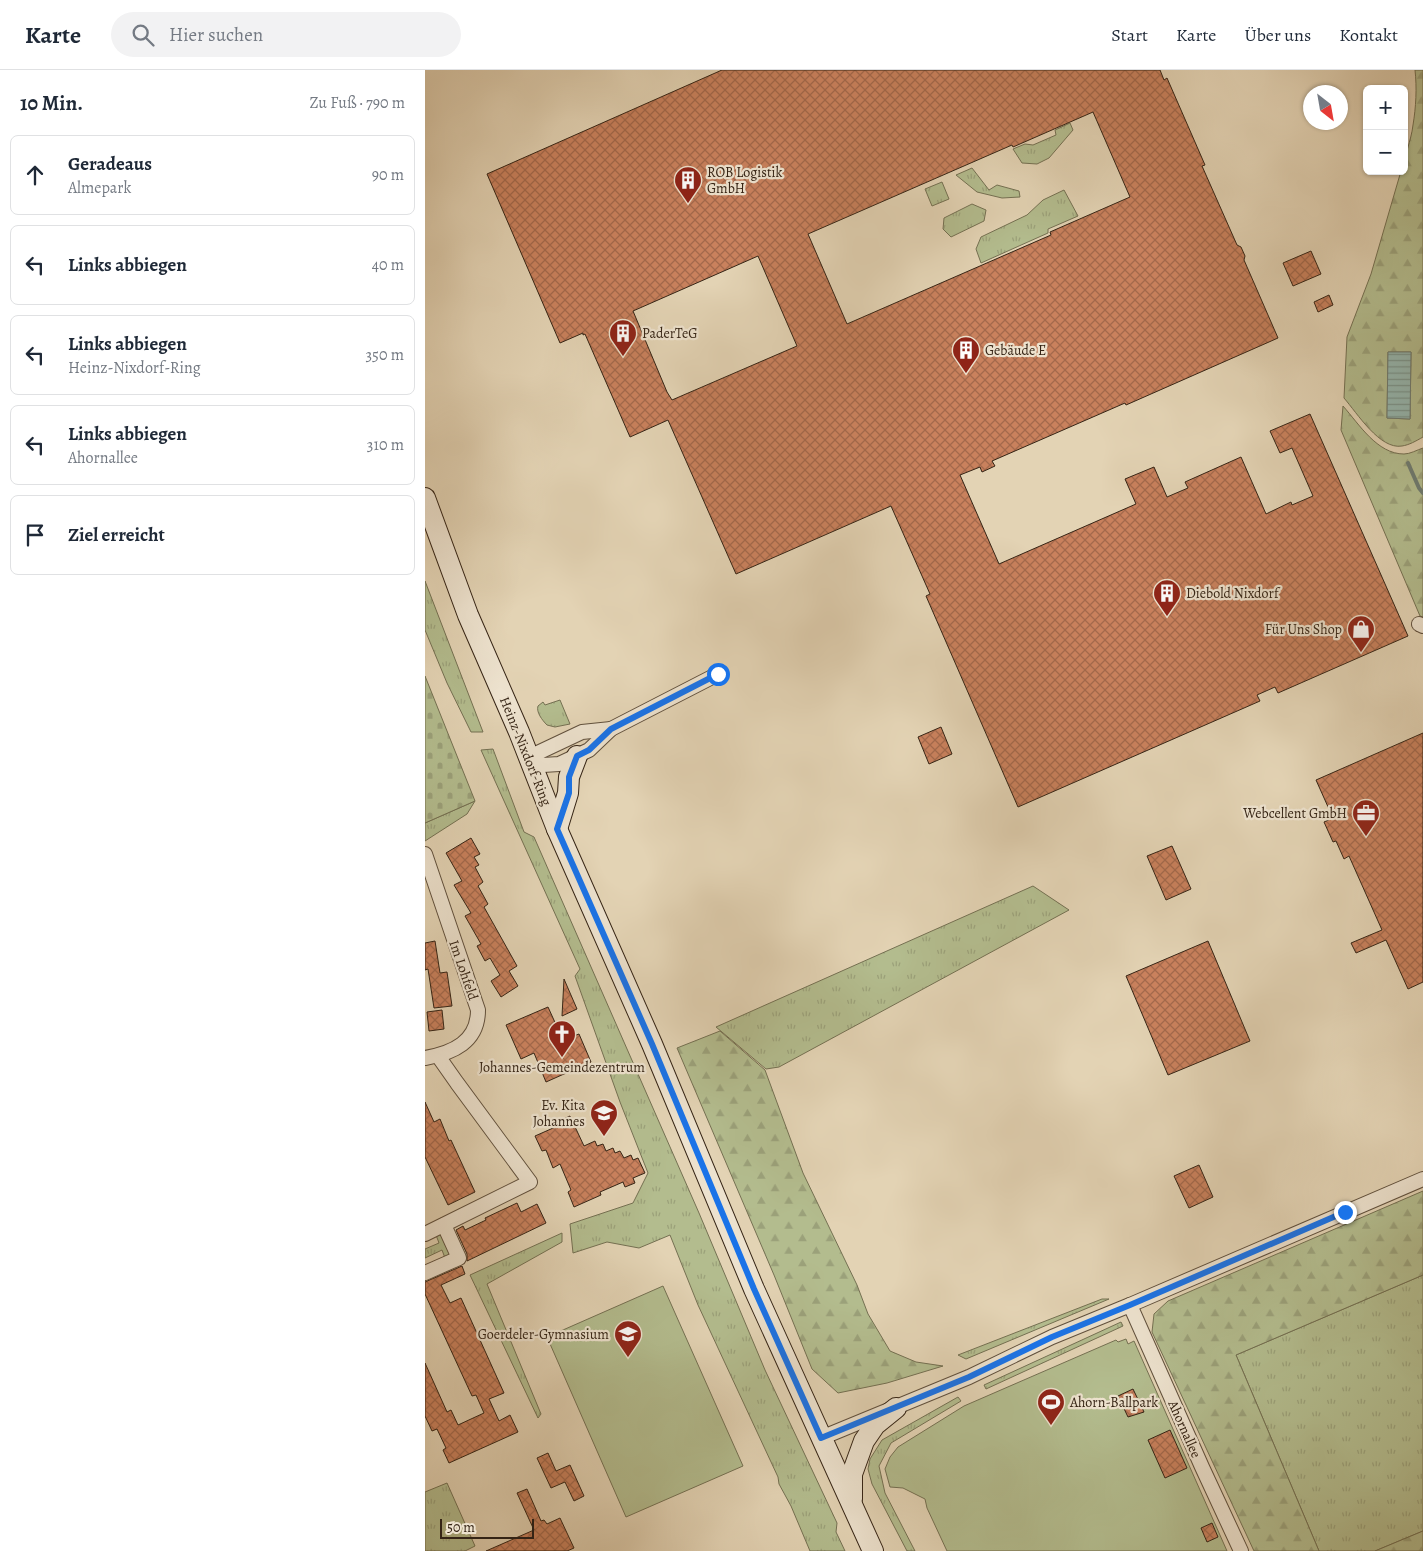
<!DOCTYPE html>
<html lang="de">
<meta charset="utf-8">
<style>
body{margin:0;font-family:Alegreya,serif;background:#f2f2f3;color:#1f2937}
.controls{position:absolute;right:15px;top:15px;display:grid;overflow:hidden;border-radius:8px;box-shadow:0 1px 4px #0004}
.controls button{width:45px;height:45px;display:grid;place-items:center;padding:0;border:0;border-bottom:1px solid #e0e1e3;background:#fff;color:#1f2937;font:25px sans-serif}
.compass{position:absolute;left:878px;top:15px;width:45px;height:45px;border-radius:50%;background:#fff;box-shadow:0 1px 4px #0004;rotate:149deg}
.scale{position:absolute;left:15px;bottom:12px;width:94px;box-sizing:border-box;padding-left:5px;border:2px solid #352415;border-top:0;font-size:14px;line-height:18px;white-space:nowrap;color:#352415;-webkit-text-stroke:4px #ede2ce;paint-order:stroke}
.stop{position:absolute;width:15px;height:15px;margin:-11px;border:4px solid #1a73e8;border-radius:50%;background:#fff}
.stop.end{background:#1a73e8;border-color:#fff;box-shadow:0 1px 5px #0008}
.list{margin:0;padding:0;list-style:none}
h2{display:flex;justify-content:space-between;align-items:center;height:65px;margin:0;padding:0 20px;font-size:21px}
h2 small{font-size:16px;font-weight:400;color:#747a83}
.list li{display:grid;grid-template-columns:32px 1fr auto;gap:15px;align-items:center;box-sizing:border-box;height:80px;margin:0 10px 10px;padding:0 10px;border:1px solid #e0e1e3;border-radius:8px}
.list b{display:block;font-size:19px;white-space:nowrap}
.list p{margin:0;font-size:16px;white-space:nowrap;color:#747a83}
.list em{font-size:16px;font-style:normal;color:#747a83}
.icon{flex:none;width:28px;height:28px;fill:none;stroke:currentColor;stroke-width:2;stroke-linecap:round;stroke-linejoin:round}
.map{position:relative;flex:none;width:998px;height:1481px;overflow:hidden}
header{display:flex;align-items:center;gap:30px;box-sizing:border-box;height:70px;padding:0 25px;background:#fff;border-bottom:1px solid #e0e1e3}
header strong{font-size:24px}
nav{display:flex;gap:28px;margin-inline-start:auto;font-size:18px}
.search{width:350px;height:45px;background:#f2f2f3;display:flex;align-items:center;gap:12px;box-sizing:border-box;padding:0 18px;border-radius:28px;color:#747a83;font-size:19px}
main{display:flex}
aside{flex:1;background:#fff}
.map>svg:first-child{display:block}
</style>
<header>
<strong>Karte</strong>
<div class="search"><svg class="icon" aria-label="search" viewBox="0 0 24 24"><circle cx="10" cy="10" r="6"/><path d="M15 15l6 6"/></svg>Hier suchen</div>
<nav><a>Start</a><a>Karte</a><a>Über uns</a><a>Kontakt</a></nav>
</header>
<main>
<aside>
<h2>10 Min.<small>Zu Fuß · 790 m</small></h2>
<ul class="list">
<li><svg class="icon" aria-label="ahead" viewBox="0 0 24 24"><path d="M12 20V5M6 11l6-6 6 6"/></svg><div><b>Geradeaus</b><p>Almepark</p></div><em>90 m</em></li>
<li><svg class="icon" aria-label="left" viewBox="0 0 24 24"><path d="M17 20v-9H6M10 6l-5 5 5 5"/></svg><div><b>Links abbiegen</b></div><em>40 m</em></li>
<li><svg class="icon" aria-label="left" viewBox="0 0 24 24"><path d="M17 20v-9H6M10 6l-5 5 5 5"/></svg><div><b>Links abbiegen</b><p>Heinz-Nixdorf-Ring</p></div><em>350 m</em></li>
<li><svg class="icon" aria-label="left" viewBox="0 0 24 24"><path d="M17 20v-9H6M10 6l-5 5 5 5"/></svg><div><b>Links abbiegen</b><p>Ahornallee</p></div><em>310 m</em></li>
<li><svg class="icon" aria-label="arrive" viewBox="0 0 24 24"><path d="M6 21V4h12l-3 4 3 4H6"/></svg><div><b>Ziel erreicht</b></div></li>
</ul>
</aside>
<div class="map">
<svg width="998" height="1481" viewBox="0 0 998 1481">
<defs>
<pattern id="grass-tufts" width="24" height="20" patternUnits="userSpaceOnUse" patternTransform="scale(1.25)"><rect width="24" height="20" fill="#b3bc8e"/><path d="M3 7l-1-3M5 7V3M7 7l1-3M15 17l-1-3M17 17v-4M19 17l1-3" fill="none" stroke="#9ba17a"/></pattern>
<pattern id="forest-firs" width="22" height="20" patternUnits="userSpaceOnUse" patternTransform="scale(1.25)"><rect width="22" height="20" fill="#b3bc8e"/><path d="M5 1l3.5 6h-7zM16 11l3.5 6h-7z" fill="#9ba17a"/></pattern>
<pattern id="cemetery-stones" width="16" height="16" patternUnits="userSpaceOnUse" patternTransform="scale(1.25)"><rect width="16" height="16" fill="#b3bc8e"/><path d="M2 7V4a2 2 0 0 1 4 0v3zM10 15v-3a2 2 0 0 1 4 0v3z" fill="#9ba17a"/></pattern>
<pattern id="water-rules" width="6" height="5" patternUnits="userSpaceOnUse" patternTransform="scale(1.25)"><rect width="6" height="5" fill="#95b7b0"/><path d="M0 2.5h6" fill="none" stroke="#7a958e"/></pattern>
<pattern id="building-cross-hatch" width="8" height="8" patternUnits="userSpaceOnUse" patternTransform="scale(1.25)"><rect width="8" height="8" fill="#c9815d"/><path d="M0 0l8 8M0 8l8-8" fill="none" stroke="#a4694c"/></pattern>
</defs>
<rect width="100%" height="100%" fill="#e3d3b4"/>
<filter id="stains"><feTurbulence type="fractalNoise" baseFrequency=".004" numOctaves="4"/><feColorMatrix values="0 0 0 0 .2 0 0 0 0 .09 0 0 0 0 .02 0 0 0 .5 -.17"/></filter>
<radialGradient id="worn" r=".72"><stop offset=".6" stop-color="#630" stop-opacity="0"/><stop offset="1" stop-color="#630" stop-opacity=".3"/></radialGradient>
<!-- grass -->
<g fill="url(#grass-tufts)" stroke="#747052">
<polygon points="645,53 648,60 624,88 612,94 597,93 588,79 600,74 608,75 631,65 630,60"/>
<polygon points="547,98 564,120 572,115 594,121 595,127 577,128 552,122 531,105"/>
<polygon points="517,112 524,129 507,136 500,119"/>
<polygon points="639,120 653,146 623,159 623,163 556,193 551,179 556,167 602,145 618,130"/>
<polygon points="547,134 561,140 559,151 526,167 518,159 519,148"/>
<polygon points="0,511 58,662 46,662 22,613 0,560"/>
<path d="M 135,630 L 145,654 L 130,657 L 122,655 C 117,650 111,642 113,636 L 118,632 L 120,635 Z"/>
<polygon points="68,679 99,762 109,767 274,1143 340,1300 412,1453 411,1462 420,1481 385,1481 366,1436 354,1414 353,1407 273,1235 245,1165 214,1178 182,1172 148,1183 145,1154 208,1133 223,1103 195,1032 150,906 155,899 56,680"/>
<polygon points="50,731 42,744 0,771 0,753"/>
<polygon points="608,816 644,840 354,997 341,999 291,957"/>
<polygon points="16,1162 26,1185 20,1188 17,1180 0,1188 0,1179 14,1173 11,1165"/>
<polygon points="137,1163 137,1172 62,1214 116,1344 113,1348 45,1205"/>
<polygon points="998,1205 998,1461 950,1481 894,1481 811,1285"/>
<polygon points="677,1229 684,1229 541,1289 533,1285"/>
<polygon points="696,1252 698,1256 561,1319 559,1315"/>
<polygon points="533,1327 536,1331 466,1373 454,1396 460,1423 490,1481 482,1481 447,1414 443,1399 445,1389 457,1370"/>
<polygon points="22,1413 50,1476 40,1481 0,1481 0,1422"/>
</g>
<!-- forest -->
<g fill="url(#forest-firs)" stroke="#747052" fill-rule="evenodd">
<path d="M 990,0 L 998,0 L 998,367 C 991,371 984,375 977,376 C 955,380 932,343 919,328 L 922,267 L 946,204 L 976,101 L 979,101 C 979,84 986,72 988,55 C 991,37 992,18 990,0 ZM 963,282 L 986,282 L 985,349 L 962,348 Z"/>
<path d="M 918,336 C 934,354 952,384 979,384 C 985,384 992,380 998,378 L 998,547 L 995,546 L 916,360 Z"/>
<polygon points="295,961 340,1000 378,1103 432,1215 443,1244 465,1281 491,1292 518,1296 462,1313 413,1323 387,1299 349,1205 252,978"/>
<polygon points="998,1121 998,1205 811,1285 894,1481 829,1481 727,1262 729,1244 743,1231"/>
<polygon points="998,1461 998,1481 950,1481"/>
</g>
<!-- cemetery -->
<polygon fill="url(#cemetery-stones)" stroke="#747052" points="0,606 50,731 0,753"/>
<!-- pitch -->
<g fill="#b3bc8e" stroke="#747052">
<polygon points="238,1216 318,1396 201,1447 122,1267"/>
<polygon points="701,1269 703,1274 709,1271 802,1481 522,1481 502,1438 500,1429 478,1418 465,1417 460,1399 465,1387 473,1377 539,1336 691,1270 693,1272"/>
</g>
<!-- water -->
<polygon fill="url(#water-rules)" stroke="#6f7c72" points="963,282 986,282 985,349 962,348"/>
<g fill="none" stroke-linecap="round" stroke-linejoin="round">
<!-- stream -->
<polyline stroke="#6f7c72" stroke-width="4" points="983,393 994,418 998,423"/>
</g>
<!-- building -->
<g fill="url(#building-cross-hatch)" stroke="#352415" fill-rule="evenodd">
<path d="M 297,0 L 735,0 L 739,10 L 742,8 L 780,95 L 777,96 L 812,175 L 816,177 L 820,186 L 819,190 L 853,268 L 701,335 L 700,333 L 567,391 L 570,396 L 557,402 L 555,397 L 535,405 L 574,494 L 711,434 L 700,409 L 729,397 L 742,427 L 763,418 L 760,412 L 816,387 L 841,444 L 866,432 L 867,435 L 888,426 L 867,378 L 855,383 L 845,361 L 885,344 L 983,566 L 853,623 L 850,617 L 832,625 L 835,631 L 593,737 L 501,526 L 505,524 L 466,436 L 311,504 L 243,350 L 205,367 L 160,264 L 158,265 L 158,263 L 135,273 L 62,104 ZM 668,42 L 705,127 L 625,162 L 626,165 L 422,254 L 383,164 L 587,75 L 588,77 ZM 333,186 L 372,276 L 247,330 L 242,322 L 208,241 Z"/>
<polygon points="886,181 896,204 868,216 858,193"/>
<polygon points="904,225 908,235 893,242 889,232"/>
<polygon points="516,657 527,684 504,694 493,667"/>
<polygon points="998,663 998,912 983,919 961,870 931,883 926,873 957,860 924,786 919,789 911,771 908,772 899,752 908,748 891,710"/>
<polygon points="46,768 55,784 49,787 54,795 50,797 58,812 53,816 63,834 59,837 92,896 84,901 93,916 76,927 66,911 75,905 65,888 60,891 52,876 56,874 40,846 46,843 29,815 37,811 21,783"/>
<polygon points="747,776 766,819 741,830 722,786"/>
<polygon points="10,871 15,903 22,902 27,936 9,938 3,899 0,900 0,873"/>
<polygon points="783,871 825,971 743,1005 701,906"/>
<polygon points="139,909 152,939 137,946"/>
<polygon points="123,937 138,970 154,964 166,992 121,1012 109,983 96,989 81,955"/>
<polygon points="17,940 19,959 4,961 2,942"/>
<polygon points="0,1032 9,1052 15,1049 24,1071 26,1070 50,1122 23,1135 0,1087"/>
<polygon points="145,1046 159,1076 170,1071 172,1076 178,1074 181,1081 188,1078 190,1083 195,1081 199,1088 206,1085 208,1090 213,1088 220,1103 208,1108 210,1113 200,1117 198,1112 175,1122 176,1125 149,1137 143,1122 146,1120 135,1094 128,1098 121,1080 117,1081 110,1066 135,1055 134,1051"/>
<polygon points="774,1095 788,1127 764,1138 749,1106"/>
<polygon points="92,1133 96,1142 112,1134 121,1153 42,1191 42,1184 31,1160 38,1156 40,1160 61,1150 60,1148"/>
<polygon points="37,1196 40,1204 16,1215 25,1233 36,1228 79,1323 64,1329 74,1351 85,1345 93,1362 24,1393 18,1380 21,1378 12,1359 7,1361 0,1346 0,1293 22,1342 26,1340 33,1355 59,1343 51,1325 47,1326 0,1224 0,1212"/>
<polygon points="708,1319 719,1342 703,1347 693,1326"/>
<polygon points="745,1360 762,1398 740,1408 723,1370"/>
<polygon points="123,1383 131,1401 145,1395 159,1426 149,1431 140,1412 126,1418 112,1388"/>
<polygon points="102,1419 116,1451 119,1450 122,1454 135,1448 149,1478 142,1481 61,1481 109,1460 92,1423"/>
<polygon points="787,1453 793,1467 782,1472 776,1458"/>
</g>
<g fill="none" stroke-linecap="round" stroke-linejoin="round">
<!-- street casing -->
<g stroke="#60503d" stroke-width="16">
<g id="street">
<polyline points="994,554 998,556"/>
<polyline points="104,687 118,695 134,694 164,680 186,659 293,604"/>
<polyline points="104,687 157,662 186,659"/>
<path d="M 0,784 L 53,940 C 53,972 28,983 0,988"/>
<polyline points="0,1164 105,1112 32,1013 13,986"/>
<polyline points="0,1203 34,1188 19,1155"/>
<polyline points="705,1235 998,1109"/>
<polyline points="396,1368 544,1307 627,1267 705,1235 777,1397 816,1481"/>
</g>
</g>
<!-- secondary casing -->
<g stroke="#352415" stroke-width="22">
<g id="secondary">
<polyline points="0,428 43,545 94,662 132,759 227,974 329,1219 448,1481"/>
<polyline points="132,759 143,723 144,707 152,686"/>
<polyline points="427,1429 427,1404 439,1371 450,1355 471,1338"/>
</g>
</g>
<!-- street -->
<use href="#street" stroke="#ede2ce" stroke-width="14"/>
<!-- secondary -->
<use href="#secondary" stroke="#ede2ce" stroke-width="20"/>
</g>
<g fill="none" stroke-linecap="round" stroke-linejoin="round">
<!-- route -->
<polyline stroke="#1a73e8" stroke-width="6" points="293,604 186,659 164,680 152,686 144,707 144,723 132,759 227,974 329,1219 396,1368 544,1307 627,1267 705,1235 920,1142"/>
</g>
<!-- icons -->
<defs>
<g id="building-pin" transform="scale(1.4375)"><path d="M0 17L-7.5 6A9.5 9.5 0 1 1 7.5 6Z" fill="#8f2418" stroke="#ede2ce"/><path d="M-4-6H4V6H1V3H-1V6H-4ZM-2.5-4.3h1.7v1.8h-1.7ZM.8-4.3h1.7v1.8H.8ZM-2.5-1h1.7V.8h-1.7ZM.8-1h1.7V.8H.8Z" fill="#fff"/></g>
<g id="shop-pin" transform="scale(1.4375)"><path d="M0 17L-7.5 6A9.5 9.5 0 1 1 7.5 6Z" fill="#8f2418" stroke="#ede2ce"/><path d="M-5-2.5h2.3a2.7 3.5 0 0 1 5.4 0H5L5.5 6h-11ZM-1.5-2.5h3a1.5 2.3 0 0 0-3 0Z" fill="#fff"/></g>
<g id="office-pin" transform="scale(1.4375)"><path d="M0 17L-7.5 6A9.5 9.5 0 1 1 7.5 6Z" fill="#8f2418" stroke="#ede2ce"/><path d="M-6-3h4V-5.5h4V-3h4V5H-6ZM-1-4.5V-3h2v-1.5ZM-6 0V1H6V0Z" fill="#fff"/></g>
<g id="church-pin" transform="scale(1.4375)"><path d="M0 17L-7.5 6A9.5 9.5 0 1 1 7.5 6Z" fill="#8f2418" stroke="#ede2ce"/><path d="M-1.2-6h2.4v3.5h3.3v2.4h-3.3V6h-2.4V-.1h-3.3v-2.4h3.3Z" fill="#fff"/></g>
<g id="school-pin" transform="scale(1.4375)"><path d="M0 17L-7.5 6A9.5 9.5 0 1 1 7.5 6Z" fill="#8f2418" stroke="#ede2ce"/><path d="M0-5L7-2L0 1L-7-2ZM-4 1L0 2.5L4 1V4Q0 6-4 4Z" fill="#fff"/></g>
<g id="stadium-pin" transform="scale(1.4375)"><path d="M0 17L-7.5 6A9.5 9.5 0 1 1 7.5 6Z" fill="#8f2418" stroke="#ede2ce"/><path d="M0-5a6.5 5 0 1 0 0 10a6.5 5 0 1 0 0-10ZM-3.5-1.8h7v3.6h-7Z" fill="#fff"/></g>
</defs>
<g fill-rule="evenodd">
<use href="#building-pin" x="263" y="110"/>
<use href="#building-pin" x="198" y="263"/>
<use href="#building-pin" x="541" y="280"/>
<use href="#building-pin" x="742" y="523"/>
<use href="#shop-pin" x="936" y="559"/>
<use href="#office-pin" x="941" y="743"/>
<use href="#church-pin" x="137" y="964"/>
<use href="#school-pin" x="179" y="1043"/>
<use href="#school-pin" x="203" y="1264"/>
<use href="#stadium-pin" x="626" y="1332"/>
</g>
<g text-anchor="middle" stroke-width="4.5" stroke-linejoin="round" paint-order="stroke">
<!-- poi labels -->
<g font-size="14" fill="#352415" stroke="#ede2ce" text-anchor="start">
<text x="282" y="107">ROB Logistik<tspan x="282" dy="16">GmbH</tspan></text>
<text x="217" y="268">PaderTeG</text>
<text x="560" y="285">Gebäude E</text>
<text x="761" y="528">Diebold Nixdorf</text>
<text x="917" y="564" text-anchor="end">Für Uns Shop</text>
<text x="922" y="748" text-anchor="end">Webcellent GmbH</text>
<text x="137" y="1002" text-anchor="middle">Johannes-Gemeindezentrum</text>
<text x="160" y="1040" text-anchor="end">Ev. Kita<tspan x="160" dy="16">Johannes</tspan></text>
<text x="184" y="1269" text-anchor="end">Goerdeler-Gymnasium</text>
<text x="645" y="1337">Ahorn-Ballpark</text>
</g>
<!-- street labels -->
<g font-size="14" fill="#352415" stroke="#ede2ce">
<text transform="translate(101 681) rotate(68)" y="5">Heinz-Nixdorf-Ring</text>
<text transform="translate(39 900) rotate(71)" y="5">Im Lohfeld</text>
<text transform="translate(760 1359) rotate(66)" y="5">Ahornallee</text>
</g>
</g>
<rect width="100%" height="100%" filter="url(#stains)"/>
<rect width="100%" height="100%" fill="url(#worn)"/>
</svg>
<div class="controls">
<button>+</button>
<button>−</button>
</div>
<svg class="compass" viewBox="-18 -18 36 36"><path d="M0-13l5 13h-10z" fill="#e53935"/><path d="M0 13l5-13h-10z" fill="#747a83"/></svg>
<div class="scale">50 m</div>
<div class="stop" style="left:293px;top:604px"></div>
<div class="stop end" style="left:920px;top:1142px"></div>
</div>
</main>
